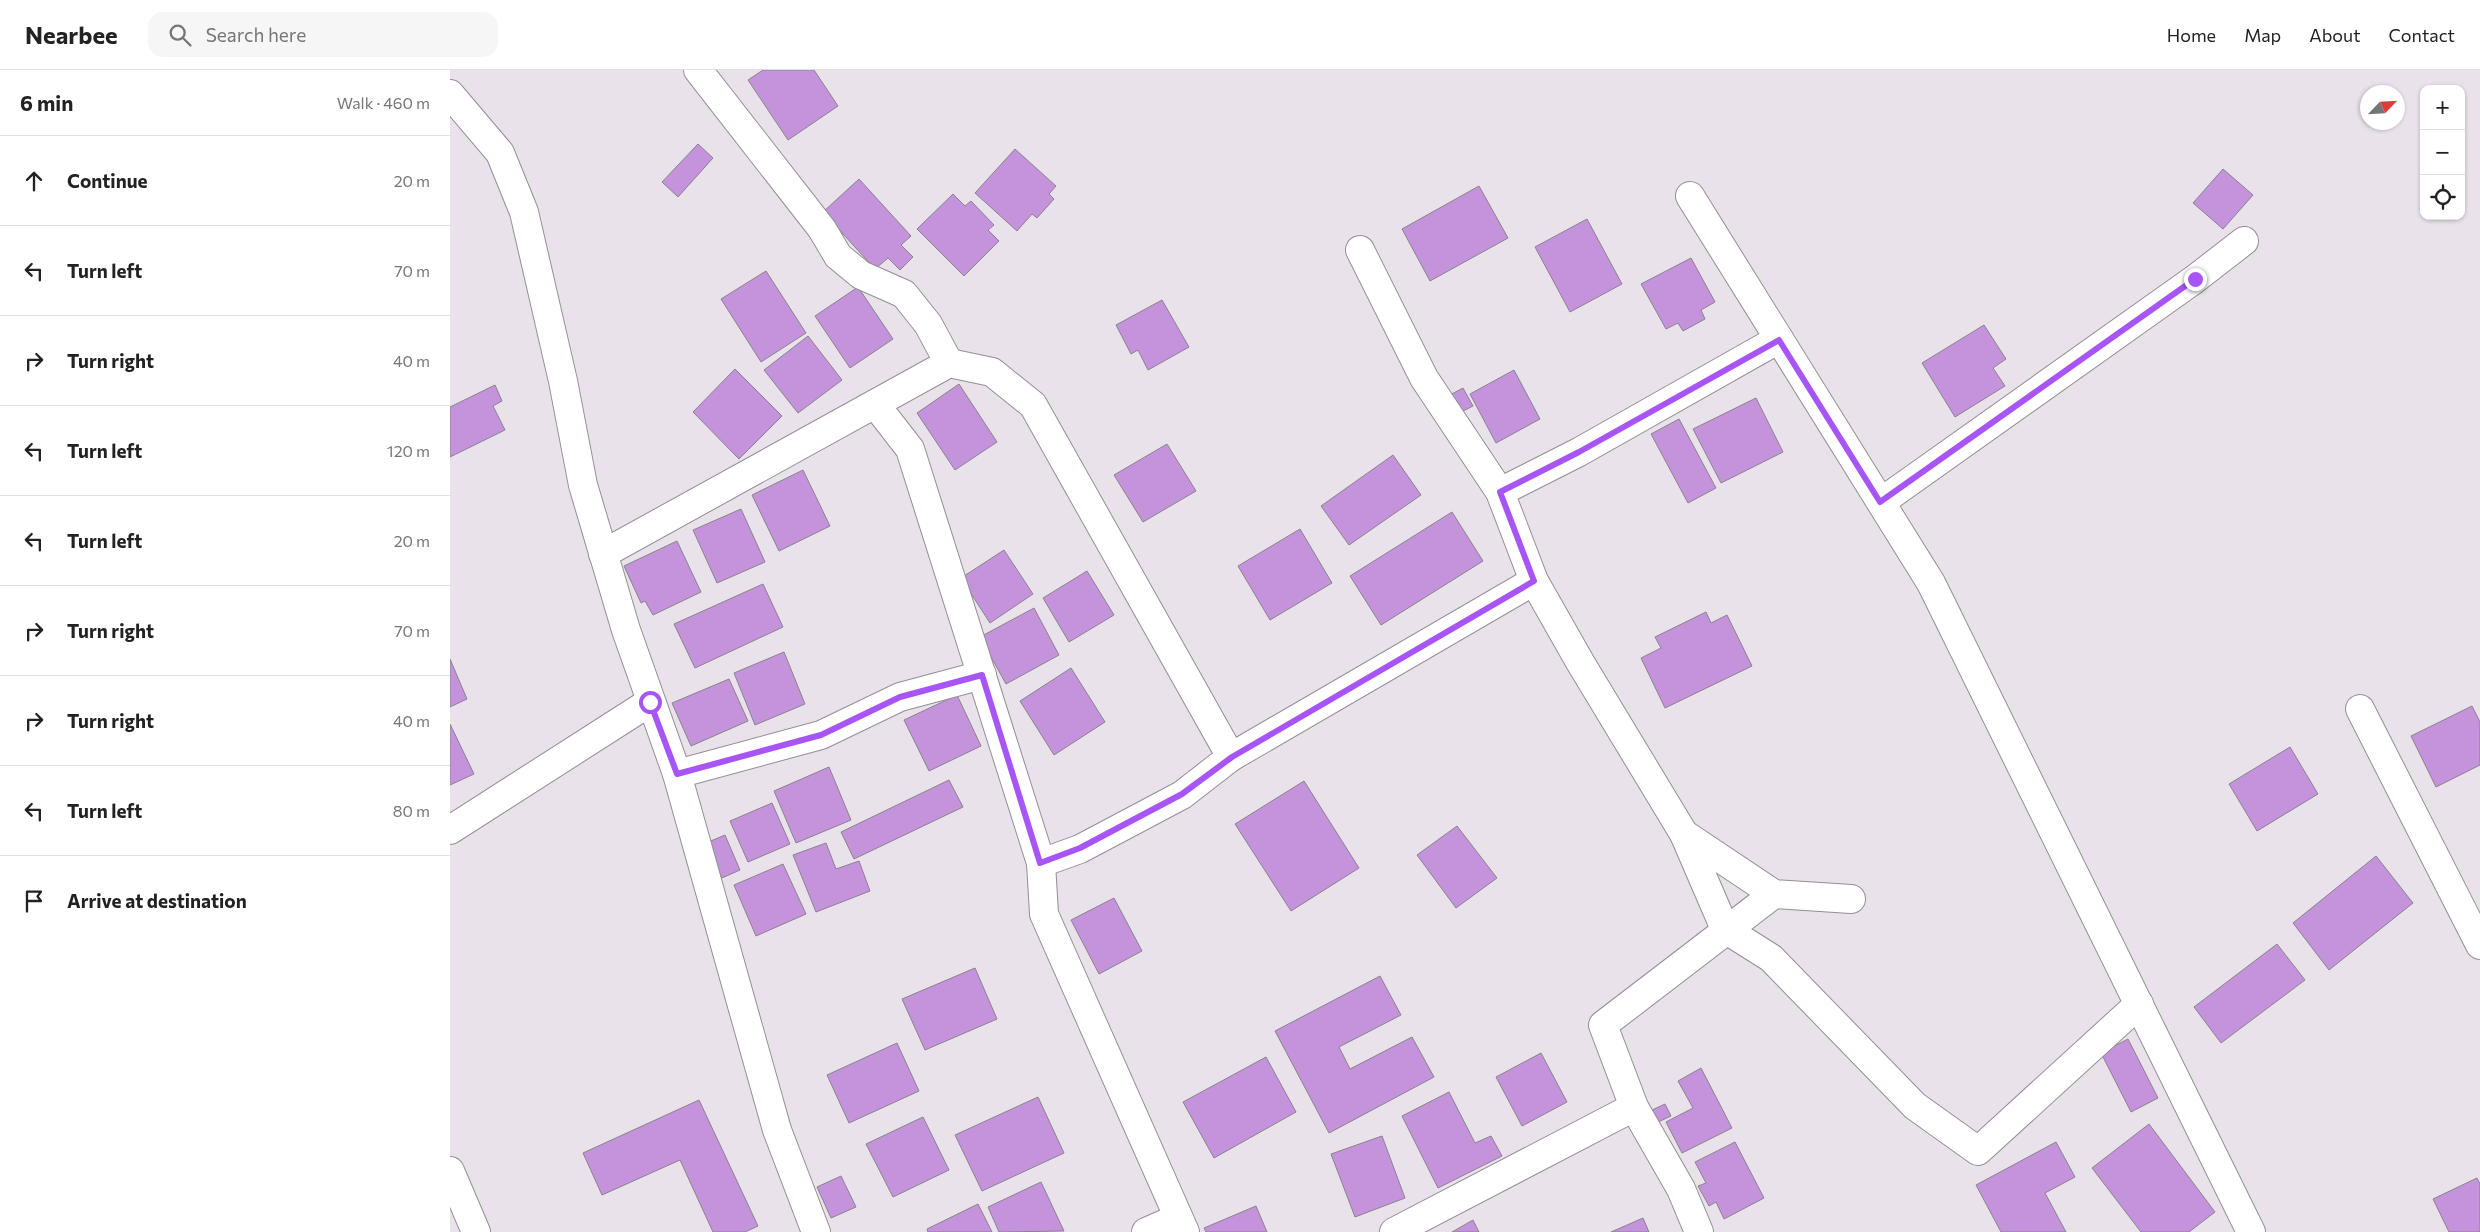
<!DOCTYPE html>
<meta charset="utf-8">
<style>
body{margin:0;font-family:Commissioner,sans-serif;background:#f6f6f6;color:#222}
.controls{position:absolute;right:15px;top:15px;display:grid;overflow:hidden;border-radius:10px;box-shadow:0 1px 4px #0004}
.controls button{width:45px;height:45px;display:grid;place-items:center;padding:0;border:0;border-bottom:1px solid #e0e0e0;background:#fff;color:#222;font:25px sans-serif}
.compass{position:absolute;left:1910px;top:15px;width:45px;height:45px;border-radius:50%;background:#fff;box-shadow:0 1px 4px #0004;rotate:65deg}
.stop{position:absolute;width:15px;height:15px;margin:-11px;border:4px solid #a855f7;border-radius:50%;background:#fff}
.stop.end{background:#a855f7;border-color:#fff;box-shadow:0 1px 5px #0008}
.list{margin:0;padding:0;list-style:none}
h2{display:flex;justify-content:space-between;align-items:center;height:65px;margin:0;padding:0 20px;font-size:21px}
h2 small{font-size:16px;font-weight:400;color:#767676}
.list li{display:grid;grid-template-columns:32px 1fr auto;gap:15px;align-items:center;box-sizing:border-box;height:90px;padding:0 20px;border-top:1px solid #e0e0e0}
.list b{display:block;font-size:19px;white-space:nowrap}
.list em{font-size:16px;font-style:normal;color:#767676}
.icon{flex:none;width:28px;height:28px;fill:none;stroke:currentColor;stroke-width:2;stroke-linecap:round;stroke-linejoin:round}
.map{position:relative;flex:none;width:2030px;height:1162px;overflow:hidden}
header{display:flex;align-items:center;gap:30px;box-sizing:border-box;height:70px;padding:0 25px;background:#fff;border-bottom:1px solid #e0e0e0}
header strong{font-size:24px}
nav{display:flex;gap:28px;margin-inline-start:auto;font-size:18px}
.search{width:350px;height:45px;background:#f6f6f6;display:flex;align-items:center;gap:12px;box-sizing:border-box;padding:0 18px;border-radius:15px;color:#767676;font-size:19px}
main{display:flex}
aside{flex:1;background:#fff}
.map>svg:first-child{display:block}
</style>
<header>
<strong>Nearbee</strong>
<div class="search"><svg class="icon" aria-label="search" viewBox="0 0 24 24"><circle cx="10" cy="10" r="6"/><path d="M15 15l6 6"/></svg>Search here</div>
<nav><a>Home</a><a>Map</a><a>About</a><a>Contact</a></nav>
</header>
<main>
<aside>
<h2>6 min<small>Walk · 460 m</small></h2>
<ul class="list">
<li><svg class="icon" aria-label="ahead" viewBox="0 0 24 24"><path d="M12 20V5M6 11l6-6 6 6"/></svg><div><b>Continue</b></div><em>20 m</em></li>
<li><svg class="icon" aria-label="left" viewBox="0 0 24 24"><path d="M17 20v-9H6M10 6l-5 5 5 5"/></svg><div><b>Turn left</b></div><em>70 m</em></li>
<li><svg class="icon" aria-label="right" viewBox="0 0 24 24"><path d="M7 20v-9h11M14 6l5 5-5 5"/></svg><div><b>Turn right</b></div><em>40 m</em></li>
<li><svg class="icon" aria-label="left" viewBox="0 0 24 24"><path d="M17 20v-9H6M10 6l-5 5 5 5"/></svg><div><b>Turn left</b></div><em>120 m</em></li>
<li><svg class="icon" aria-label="left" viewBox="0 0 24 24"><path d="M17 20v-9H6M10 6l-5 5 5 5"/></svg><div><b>Turn left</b></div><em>20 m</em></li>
<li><svg class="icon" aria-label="right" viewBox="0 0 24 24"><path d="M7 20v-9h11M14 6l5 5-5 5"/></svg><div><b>Turn right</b></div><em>70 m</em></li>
<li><svg class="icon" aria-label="right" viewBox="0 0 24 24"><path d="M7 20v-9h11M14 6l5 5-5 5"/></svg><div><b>Turn right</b></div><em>40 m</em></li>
<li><svg class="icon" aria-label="left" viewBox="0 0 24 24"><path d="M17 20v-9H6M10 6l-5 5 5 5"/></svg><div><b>Turn left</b></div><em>80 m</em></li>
<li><svg class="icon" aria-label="arrive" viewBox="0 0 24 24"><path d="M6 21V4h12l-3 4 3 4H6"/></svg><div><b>Arrive at destination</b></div></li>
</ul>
</aside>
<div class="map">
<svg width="2030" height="1162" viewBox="0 0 2030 1162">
<rect width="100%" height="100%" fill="#e9e2eb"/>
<!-- building -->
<g fill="#c493db" stroke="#89838c">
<polygon points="313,0 364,0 388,36 338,70 298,10"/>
<polygon points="248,74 263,88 228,127 212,112"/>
<polygon points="565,79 606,116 599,124 604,129 587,148 582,144 567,161 525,123"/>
<polygon points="1773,99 1803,125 1773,159 1743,133"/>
<polygon points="409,109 461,166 451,175 463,187 450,200 438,188 425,199 373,142"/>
<polygon points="1029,116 1058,168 980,211 952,159"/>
<polygon points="503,124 515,136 521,131 544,155 538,160 549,171 514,206 467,159"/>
<polygon points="1137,149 1172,214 1120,242 1085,177"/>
<polygon points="1241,188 1265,232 1251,240 1255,249 1233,261 1228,253 1216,259 1191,214"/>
<polygon points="316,201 356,263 311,292 271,229"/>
<polygon points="408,217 443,269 400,298 365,246"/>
<polygon points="712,230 739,277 698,300 688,280 681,284 666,255"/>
<polygon points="1534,255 1556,289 1543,298 1555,316 1505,347 1472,293"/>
<polygon points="358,266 392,310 348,343 314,300"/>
<polygon points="285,299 332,346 289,389 243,342"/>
<polygon points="1064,300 1090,349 1046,373 1020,324"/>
<polygon points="509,314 547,372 505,400 467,343"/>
<polygon points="45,315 52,331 43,336 55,360 0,387 0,337"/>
<polygon points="1013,318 1023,336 1007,344 998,326"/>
<polygon points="1306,328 1333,382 1271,413 1243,359"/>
<polygon points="1229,349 1266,418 1238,433 1201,364"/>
<polygon points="717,374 746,421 693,452 664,405"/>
<polygon points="943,385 971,425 899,475 871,436"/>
<polygon points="353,400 380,456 329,481 302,425"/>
<polygon points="291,439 315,492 267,513 243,460"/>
<polygon points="1002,442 1033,491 931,555 900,506"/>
<polygon points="850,459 882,513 820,550 788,496"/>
<polygon points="227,471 251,522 203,545 195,531 191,533 174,496"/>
<polygon points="554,480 583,524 540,553 511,508"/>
<polygon points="637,501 664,545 619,572 593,528"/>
<polygon points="313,514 333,557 245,598 224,554"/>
<polygon points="584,538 609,585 556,614 530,567"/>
<polygon points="1256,542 1261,553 1277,545 1302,596 1215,638 1191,588 1211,578 1205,567"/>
<polygon points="334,582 355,634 305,655 284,603"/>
<polygon points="0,589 17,629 0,637"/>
<polygon points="621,598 655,652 604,685 570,631"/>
<polygon points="279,609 298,651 241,676 222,633"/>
<polygon points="507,625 531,676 479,701 454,650"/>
<polygon points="2022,636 2030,652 2030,695 1986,717 1961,666"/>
<polygon points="0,654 24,704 0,715"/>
<polygon points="1840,677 1868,724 1807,761 1779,714"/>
<polygon points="379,697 401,750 346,773 324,721"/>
<polygon points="499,710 513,737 404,789 391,762"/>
<polygon points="854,711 909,798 841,841 785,754"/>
<polygon points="322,733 340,774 298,792 280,751"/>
<polygon points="1007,756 1047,808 1006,838 967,785"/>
<polygon points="275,765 290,800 272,808 256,773"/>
<polygon points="376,773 386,799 409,791 420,821 366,842 343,785"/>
<polygon points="1926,786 1963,833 1879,900 1843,853"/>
<polygon points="333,794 356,844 306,866 284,815"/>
<polygon points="664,828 692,881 649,904 621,850"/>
<polygon points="1827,874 1855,910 1771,973 1744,937"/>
<polygon points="525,898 547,949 475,980 452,929"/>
<polygon points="930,906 951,945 889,977 900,999 962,967 984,1007 879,1063 825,961"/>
<polygon points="1678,969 1708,1028 1681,1042 1651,983"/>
<polygon points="447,973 469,1021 399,1053 377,1005"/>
<polygon points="1091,983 1117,1032 1072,1056 1046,1007"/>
<polygon points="816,987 846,1042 764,1088 733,1032"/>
<polygon points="1251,998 1282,1058 1232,1083 1216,1052 1243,1038 1228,1011"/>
<polygon points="999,1022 1025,1073 1041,1066 1052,1086 988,1118 952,1046"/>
<polygon points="588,1027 614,1083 532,1121 505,1065"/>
<polygon points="249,1030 308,1156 295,1162 263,1162 230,1090 152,1125 133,1083"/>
<polygon points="1215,1034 1221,1046 1206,1053 1200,1041"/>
<polygon points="473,1047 499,1100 443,1127 416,1074"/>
<polygon points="1699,1054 1765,1142 1739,1162 1691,1162 1642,1098"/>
<polygon points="932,1066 955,1128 905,1147 881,1084"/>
<polygon points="1285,1072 1314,1128 1274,1149 1266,1132 1259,1136 1248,1116 1256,1113 1245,1092"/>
<polygon points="1606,1072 1625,1107 1595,1123 1616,1162 1551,1162 1526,1115"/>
<polygon points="391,1106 406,1137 381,1148 367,1117"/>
<polygon points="2027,1108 2030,1114 2030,1162 1999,1162 1983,1129"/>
<polygon points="591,1112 614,1161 549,1162 538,1137"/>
<polygon points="528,1134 542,1162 478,1162 477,1159"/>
<polygon points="806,1136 817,1162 756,1162 754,1158"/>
<polygon points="1193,1148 1199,1162 1161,1162"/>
<polygon points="1023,1150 1029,1162 1002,1162"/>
</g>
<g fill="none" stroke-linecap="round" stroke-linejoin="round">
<!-- street casing -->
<g stroke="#948e96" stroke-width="30">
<g id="street">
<polyline points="248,0 372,159 388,186 411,205 454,224 478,254 499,293 542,302 583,335 781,687"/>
<polyline points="0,24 50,83 74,142 113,311 133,415 176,560 227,704 327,1060 366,1162"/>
<polyline points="1240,126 1481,513 1801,1162"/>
<polyline points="910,180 974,308 1050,422 1084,511 1130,592 1234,764 1275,859 1321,888 1465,1036 1528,1081 1689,934"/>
<polyline points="425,334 460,379 591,793 594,844 735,1162"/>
<polyline points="1050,422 1129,382 1329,269"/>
<polyline points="1431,432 1745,209 1794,171"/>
<polyline points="153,484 499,293"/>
<polyline points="1910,639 2030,875"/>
<polyline points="227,704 371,665 450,627 532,605"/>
<polyline points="0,760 200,632"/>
<polyline points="1234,764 1324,824 1401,829"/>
<polyline points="591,793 630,779 732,725 781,687 1084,511"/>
<polyline points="0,1101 26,1162"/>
<polyline points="696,1162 728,1148"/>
<polyline points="944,1162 1184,1037"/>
<polyline points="1249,1162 1231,1119 1184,1037 1153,955 1324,824"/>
</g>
</g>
<!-- street -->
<use href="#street" stroke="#fff" stroke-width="28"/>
</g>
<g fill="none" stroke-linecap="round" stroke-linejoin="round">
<!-- route -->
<polyline stroke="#a855f7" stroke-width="6" points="200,632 227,704 371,665 450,627 532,605 590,793 630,778 732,724 782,687 1084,511 1050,422 1129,382 1329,270 1430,432 1745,209"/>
</g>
</svg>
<div class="controls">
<button>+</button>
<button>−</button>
<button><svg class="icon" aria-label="locate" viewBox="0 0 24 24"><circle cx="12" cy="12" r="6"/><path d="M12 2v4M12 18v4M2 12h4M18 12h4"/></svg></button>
</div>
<svg class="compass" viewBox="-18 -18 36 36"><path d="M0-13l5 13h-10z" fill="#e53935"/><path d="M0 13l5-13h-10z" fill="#767676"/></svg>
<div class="stop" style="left:200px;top:632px"></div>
<div class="stop end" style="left:1745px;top:209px"></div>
</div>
</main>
